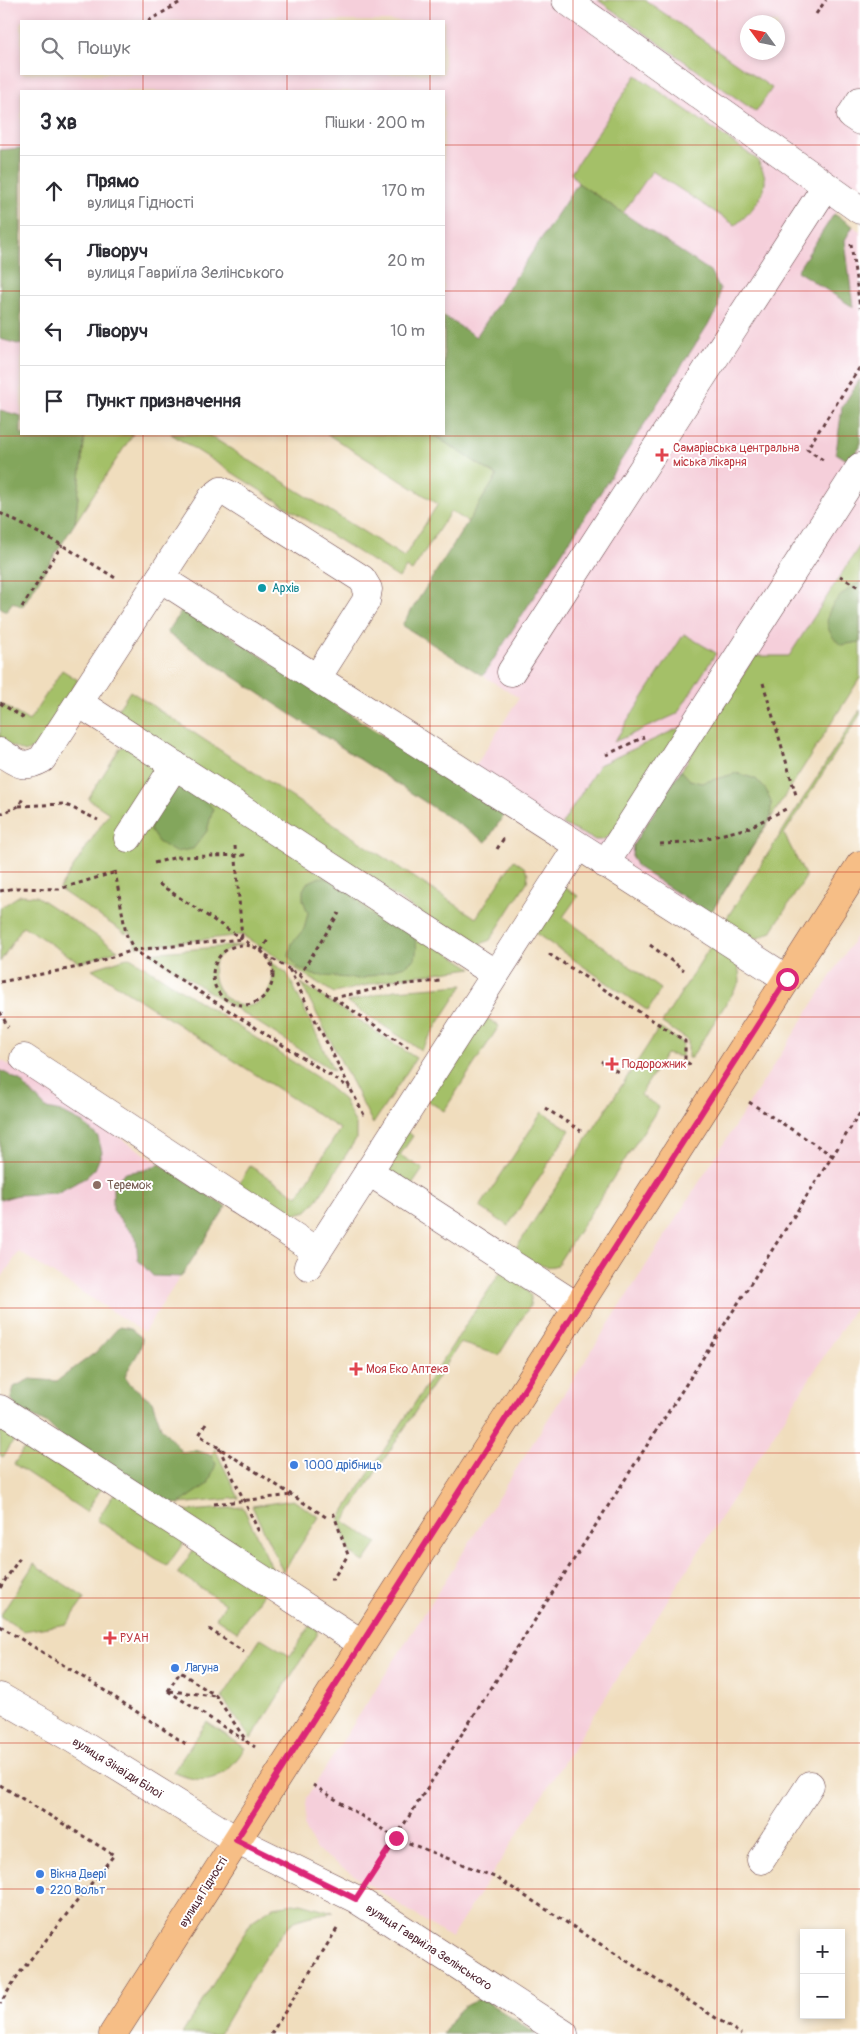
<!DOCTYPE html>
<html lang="uk">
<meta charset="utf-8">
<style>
body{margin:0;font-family:Pangolin,sans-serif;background:#f7f7f7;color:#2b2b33}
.controls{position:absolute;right:15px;bottom:15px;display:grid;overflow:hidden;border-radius:0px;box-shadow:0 2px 8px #0003}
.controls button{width:45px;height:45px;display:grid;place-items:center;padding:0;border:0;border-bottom:1px solid #e1e1e2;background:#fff;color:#2b2b33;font:25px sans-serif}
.compass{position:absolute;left:740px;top:15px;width:45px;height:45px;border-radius:50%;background:#fff;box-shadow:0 2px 8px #0003;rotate:303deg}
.stop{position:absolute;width:15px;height:15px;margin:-11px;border:4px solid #db2777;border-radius:50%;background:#fff}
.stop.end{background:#db2777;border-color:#fff;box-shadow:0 1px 5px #0008}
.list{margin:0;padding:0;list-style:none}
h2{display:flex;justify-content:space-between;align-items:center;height:65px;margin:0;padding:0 20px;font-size:21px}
h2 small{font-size:16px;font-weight:400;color:#7c7c81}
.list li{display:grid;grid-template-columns:32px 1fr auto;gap:15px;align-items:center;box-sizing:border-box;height:70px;padding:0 20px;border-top:1px solid #e1e1e2}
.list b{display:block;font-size:19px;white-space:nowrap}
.list p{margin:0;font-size:16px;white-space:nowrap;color:#7c7c81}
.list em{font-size:16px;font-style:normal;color:#7c7c81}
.icon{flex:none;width:28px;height:28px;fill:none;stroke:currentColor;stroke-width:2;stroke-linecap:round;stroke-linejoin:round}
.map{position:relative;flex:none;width:860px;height:2034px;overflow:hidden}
.search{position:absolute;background:#fff;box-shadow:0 2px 8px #0003;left:20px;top:20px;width:425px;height:55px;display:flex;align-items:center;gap:12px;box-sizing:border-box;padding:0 18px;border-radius:0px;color:#7c7c81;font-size:19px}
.panel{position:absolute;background:#fff;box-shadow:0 2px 8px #0003;left:20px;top:90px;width:425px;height:345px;border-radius:0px}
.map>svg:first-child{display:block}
</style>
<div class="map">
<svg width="860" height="2034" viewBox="0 0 860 2034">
<rect width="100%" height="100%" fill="#fff"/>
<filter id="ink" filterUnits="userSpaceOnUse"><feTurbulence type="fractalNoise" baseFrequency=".02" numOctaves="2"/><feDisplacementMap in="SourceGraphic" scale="10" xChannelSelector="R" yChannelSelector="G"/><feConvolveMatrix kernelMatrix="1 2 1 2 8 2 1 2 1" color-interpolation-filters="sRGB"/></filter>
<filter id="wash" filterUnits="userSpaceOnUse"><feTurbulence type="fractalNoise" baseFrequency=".0096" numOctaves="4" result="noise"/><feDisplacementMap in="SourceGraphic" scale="20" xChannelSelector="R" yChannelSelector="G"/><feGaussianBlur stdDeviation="1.12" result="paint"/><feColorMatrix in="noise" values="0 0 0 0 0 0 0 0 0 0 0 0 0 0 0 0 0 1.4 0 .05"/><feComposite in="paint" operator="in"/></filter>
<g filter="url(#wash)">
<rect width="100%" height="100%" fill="#f0ddbd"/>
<!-- built -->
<g fill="#f5cfda" fill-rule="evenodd">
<path d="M 0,0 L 860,0 L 860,186 L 854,182 L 834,214 L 860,231 L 860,678 L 703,925 L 469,776 L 519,698 L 402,625 L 497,476 L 432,434 L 444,434 L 444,91 L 21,91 L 21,416 L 0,410 ZM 21,21 L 444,21 L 444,74 L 21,74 ZM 748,22 L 778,22 L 778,52 L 748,52 Z"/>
<polygon points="860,930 860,1300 451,1938 316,1850 304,1825 307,1797"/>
<polygon points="0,1059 226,1207 144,1332 19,1252 0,1280"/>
</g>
<!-- green -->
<g fill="#a4c067" stroke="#777049">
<polygon points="598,0 645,0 772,88 756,112"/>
<path d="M 636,75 L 758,160 C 760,166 765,173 765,179 C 767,195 747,217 735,225 L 652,171 L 623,213 L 578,183 L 571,173 Z"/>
<polygon points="85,434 133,434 75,523"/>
<polygon points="171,434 207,434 404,557 438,504 327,434 432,434 497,476 468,522 451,511 412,571 406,567 399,578"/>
<polygon points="860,545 860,678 710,914 632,857 633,845 755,656 789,656"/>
<polygon points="684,634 716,653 677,714 614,742"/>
<polygon points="62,670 78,680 40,745 25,752 0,741 0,703 29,721"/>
<polygon points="130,691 476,918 514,860 524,867 528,873 527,882 490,940 478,945 465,942 117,715 119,708"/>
<polygon points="860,710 860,715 784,834 806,877 771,932 759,938 746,937 723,924"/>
<polygon points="683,726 614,832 603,840 595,840 562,824 599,765"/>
<polygon points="128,745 178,779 472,968 397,978 334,993 242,935 137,947 129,930 126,934 59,889 109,813 88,799 120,748"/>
<polygon points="561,885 578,896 563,917 661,989 648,1011 531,930"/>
<polygon points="20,895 36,896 118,950 80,963 23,926 0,962 0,908"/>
<path d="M 713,942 C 732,955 739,958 740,982 L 691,1058 L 688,1058 L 688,1040 L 662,1023 Z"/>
<path d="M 242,945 C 176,959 241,1040 269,990 C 275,979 273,969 268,958 L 272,963 L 287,973 L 334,1071 L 148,953 Z"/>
<polygon points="130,957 318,1078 344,1100 356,1125 356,1139 318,1199 307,1211 292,1215 278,1211 238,1185 250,1166 298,1196 340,1129 92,969"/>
<polygon points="301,983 416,1058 373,1124"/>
<polygon points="463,985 421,1050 347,1002 395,990"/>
<polygon points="475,1010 499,1026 444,1111 420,1096"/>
<path d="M 659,1028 L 683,1043 L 682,1057 L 666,1054 L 640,1095 L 659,1107 L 557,1265 C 541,1271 528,1258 515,1250 Z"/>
<polygon points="542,1112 570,1130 508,1226 480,1207"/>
<polygon points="400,1127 413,1136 400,1155 423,1169 410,1188 383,1171"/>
<polygon points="501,1271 525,1288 531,1296 530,1306 499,1355 460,1343 344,1521 377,1543 364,1562 350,1553 339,1519"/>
<polygon points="0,1416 21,1430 3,1457 0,1455"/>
<polygon points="32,1437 104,1484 86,1512 14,1464"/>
<polygon points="215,1449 239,1498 179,1504"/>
<polygon points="115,1492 187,1538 167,1566 97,1520"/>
<polygon points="293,1500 319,1517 283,1572 252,1506"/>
<polygon points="243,1507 278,1580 174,1512"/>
<polygon points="197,1544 266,1589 237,1632 216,1618 225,1604 178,1573"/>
<polygon points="34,1564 85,1598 67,1624 23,1631 0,1616"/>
<polygon points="310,1626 317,1630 317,1635 251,1739 222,1698 261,1638 290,1656"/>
<path d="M 207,1722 L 245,1748 C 225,1778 208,1788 173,1772 Z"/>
<path d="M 301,1903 L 333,1912 C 320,1914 307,1916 295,1921 C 276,1931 233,2012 219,2034 L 182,2034 L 252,1921 L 273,1907 Z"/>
</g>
<!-- forest -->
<g fill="#83a65c" stroke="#666244">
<polygon points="21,148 21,345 0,339 0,150"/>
<polygon points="578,183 710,271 720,289 718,309 483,676 402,625 497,476 432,434 444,434 444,316 476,337"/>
<polygon points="834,214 853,226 845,240 853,307 797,271"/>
<polygon points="860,379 860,447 850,462 836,453 842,407"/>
<polygon points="0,410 21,416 21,434 85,434 75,523 22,607 13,602 6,611 0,607"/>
<path d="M 860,582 L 860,642 L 841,645 C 811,621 836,595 860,582 Z"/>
<polygon points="185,606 504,815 486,842 167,633"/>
<polygon points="681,770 690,780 701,783 737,773 756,779 766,790 771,801 771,817 710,914 637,867 632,857 633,845"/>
<polygon points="183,786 201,794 213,809 207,831 193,849 175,852 158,842 150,830 153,816 172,789"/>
<path d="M 320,877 C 330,879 340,884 348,891 C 357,899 364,912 376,918 C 386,922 404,923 411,933 C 418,941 417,949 415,959 L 405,966 L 360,979 L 313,975 L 297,967 L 289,956 L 292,943 L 304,929 L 308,913 L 303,900 L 303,890 L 307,883 Z"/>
<polygon points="0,1070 20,1081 47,1109 61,1112 83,1123 98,1137 102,1152 95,1169 85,1178 57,1193 18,1195 0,1200"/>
<polygon points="160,1164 226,1207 181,1277 153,1276 138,1260 136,1237 125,1226 113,1210 113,1185 124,1173 145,1170"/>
<path d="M 119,1327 L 131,1329 L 142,1338 C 142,1353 130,1363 125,1376 L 131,1385 L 152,1401 L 161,1427 L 182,1452 L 195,1450 L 211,1455 L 216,1464 L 208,1484 L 179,1504 L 157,1500 L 66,1442 L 48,1424 L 17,1409 L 11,1398 L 14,1387 L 30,1379 L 57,1381 L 96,1352 Z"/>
<path d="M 483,1999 L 536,2034 L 443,2034 C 456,2014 458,2005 483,1999 Z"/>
</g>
</g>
<g filter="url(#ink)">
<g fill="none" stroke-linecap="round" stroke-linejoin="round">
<!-- minor casing -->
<g stroke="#633c41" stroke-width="29">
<g id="minor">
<polyline points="566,0 860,210"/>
<polyline points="860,101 851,115 860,121"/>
<polyline points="160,578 787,979"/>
<polyline points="511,672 826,186"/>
<polyline points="79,703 494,973"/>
<path d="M 0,752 C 18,763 22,770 42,759 L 212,498 L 221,491 L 230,495 L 362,579 L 368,589 L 366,601 L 317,678"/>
<polyline points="128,838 175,765"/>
<polyline points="605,864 860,467"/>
<polyline points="24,1058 316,1251"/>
<polyline points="368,1171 578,1307"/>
<polyline points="308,1266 578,846"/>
<polyline points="0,1409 361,1643"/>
<polyline points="0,1697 73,1739 236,1840 356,1899 564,2034"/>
<polyline points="761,1860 810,1785"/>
</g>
</g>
<!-- major casing -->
<g stroke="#633c41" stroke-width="29">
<polyline id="major" points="113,2034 860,865"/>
</g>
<!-- path -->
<g stroke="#633c41" stroke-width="3" stroke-dasharray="4 4" stroke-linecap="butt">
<polyline points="816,14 826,0"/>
<polyline points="148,21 184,0"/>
<polyline points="851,244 860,308"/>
<polyline points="823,460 807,449 860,367"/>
<polyline points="0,513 62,545 117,579"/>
<polyline points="840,576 860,588"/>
<polyline points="22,607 62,545"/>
<polyline points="763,683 796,795"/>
<polyline points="0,703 27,720"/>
<polyline points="606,755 644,737"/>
<polyline points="19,806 64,804 98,820"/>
<polyline points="0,814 19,806 23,798"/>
<polyline points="660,844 688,843 748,828 788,808"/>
<polyline points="497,849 504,838"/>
<polyline points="154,863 177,857 247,855"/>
<polyline points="115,871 126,934 134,950 350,1088"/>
<polyline points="159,884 253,946"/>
<polyline points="0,891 15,888 59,889 116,872"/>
<polyline points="650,945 684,970"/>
<circle cx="243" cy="975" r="30"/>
<polyline points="261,951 269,938"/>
<polyline points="549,954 685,1041 685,1061 691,1065"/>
<polyline points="266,955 289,969"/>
<polyline points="299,976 339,913"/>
<polyline points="0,982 84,966 134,950 242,939 235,846"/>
<polyline points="333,998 395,985 440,981"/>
<polyline points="0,1012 8,1027"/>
<polyline points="601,1061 618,1072"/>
<polyline points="749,1102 833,1156"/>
<polyline points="545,1108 581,1131"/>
<polyline points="364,1115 289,969 408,1047"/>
<polyline points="206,1424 199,1435 329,1519"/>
<polyline points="219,1448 260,1534"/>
<polyline points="214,1504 292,1495"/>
<polyline points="330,1579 333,1579 348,1555 333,1512"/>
<polyline points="0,1588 21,1556"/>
<polyline points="0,1626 102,1689 186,1744"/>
<polyline points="209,1629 244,1652"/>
<polyline points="168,1691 180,1672 216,1696 247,1742 255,1747"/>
<polyline points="168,1691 244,1740"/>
<polyline points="170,1691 216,1696"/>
<polyline points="0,1785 114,1855 18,1975 0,2004"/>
<polyline points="313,1785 396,1838 497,1878 741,2034"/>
<polyline points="374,1871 860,1113"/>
<polyline points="271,2034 337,1929"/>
</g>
<!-- minor -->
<use href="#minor" stroke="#fff" stroke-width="28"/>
<!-- major -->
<use href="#major" stroke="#f6be86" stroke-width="28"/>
</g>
</g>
<g fill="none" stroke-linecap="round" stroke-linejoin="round" filter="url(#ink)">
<!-- route -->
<polyline stroke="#db2777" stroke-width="6" points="396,1838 356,1899 236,1840 787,979"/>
</g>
<!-- grid -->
<path fill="none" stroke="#c8321e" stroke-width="1" stroke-opacity="0.55" d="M 143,0 L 143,21M 287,0 L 287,21M 430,0 L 430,21M 573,0 L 573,2034M 717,0 L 717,2034M 143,74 L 143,91M 287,74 L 287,91M 430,74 L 430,91M 0,145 L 21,145M 444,145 L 860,145M 0,291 L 21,291M 444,291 L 860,291M 143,434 L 143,2034M 287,434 L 287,2034M 430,434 L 430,2034M 0,436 L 860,436M 0,581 L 860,581M 0,726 L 860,726M 0,872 L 860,872M 0,1017 L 860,1017M 0,1162 L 860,1162M 0,1308 L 860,1308M 0,1453 L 860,1453M 0,1598 L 860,1598M 0,1743 L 860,1743M 0,1889 L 860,1889"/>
<!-- markers -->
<g fill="#e0444e" stroke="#fff" stroke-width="2">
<path d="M659.5 447.5h5v5h5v5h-5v5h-5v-5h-5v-5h5z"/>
<path d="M609.5 1056.5h5v5h5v5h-5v5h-5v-5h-5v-5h5z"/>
<path d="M353.5 1361.5h5v5h5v5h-5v5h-5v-5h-5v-5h5z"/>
<path d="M107.5 1630.5h5v5h5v5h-5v5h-5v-5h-5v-5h5z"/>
</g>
<circle fill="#0f9aa8" stroke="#fff" stroke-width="2" cx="262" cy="588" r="5"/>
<circle fill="#8d6e63" stroke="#fff" stroke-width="2" cx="97" cy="1185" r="5"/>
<g fill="#3f7fe0" stroke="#fff" stroke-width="2">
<circle cx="294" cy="1465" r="5"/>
<circle cx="175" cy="1668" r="5"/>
<circle cx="40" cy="1874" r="5"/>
<circle cx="40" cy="1890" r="5"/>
</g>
<g text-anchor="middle" stroke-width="4" stroke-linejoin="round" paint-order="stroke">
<!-- health labels -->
<g font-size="12" fill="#be3a42" stroke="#fff" text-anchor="start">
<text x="673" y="452">Самарівська центральна<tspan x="673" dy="14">міська лікарня</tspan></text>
<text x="622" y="1068">Подорожник</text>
<text x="366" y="1373">Моя Еко Аптека</text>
<text x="120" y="1642">РУАН</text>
</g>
<!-- culture labels -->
<g font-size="12" fill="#0d838f" stroke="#fff" text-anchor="start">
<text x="272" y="592">Архів</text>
</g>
<!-- education labels -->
<g font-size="12" fill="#785e54" stroke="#fff" text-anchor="start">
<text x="107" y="1189">Теремок</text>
</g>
<!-- shop labels -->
<g font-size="12" fill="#366cbe" stroke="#fff" text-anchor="start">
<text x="304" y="1469">1000 дрібниць</text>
<text x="185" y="1672">Лагуна</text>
<text x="50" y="1878">Вікна Двері</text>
<text x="50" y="1894">220 Вольт</text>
</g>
<!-- street labels -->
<g font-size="12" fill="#4a1f2b" stroke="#fff">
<text transform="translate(118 1768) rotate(32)" y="4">вулиця Зінаїди Білої</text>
<text transform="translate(203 1892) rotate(-58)" y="4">вулиця Гідності</text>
<text transform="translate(429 1947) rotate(33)" y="4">вулиця Гавриїла Зелінського</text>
</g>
</g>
</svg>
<div class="controls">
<button>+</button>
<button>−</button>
</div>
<svg class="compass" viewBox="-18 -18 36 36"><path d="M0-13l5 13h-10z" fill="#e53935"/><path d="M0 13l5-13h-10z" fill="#7c7c81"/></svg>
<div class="stop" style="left:787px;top:979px"></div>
<div class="stop end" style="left:396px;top:1838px"></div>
<div class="search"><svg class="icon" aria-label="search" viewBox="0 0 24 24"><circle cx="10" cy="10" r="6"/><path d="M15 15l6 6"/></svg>Пошук</div>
<section class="panel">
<h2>3 хв<small>Пішки · 200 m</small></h2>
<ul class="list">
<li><svg class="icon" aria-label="ahead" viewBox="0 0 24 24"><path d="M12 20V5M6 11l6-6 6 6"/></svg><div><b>Прямо</b><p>вулиця Гідності</p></div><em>170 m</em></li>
<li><svg class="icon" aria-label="left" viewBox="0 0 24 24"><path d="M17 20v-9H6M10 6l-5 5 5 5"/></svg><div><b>Ліворуч</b><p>вулиця Гавриїла Зелінського</p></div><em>20 m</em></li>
<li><svg class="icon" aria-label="left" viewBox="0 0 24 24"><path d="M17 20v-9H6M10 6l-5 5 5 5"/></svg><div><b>Ліворуч</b></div><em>10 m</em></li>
<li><svg class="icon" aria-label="arrive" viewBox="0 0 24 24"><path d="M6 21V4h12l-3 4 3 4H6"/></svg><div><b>Пункт призначення</b></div></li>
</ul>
</section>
</div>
